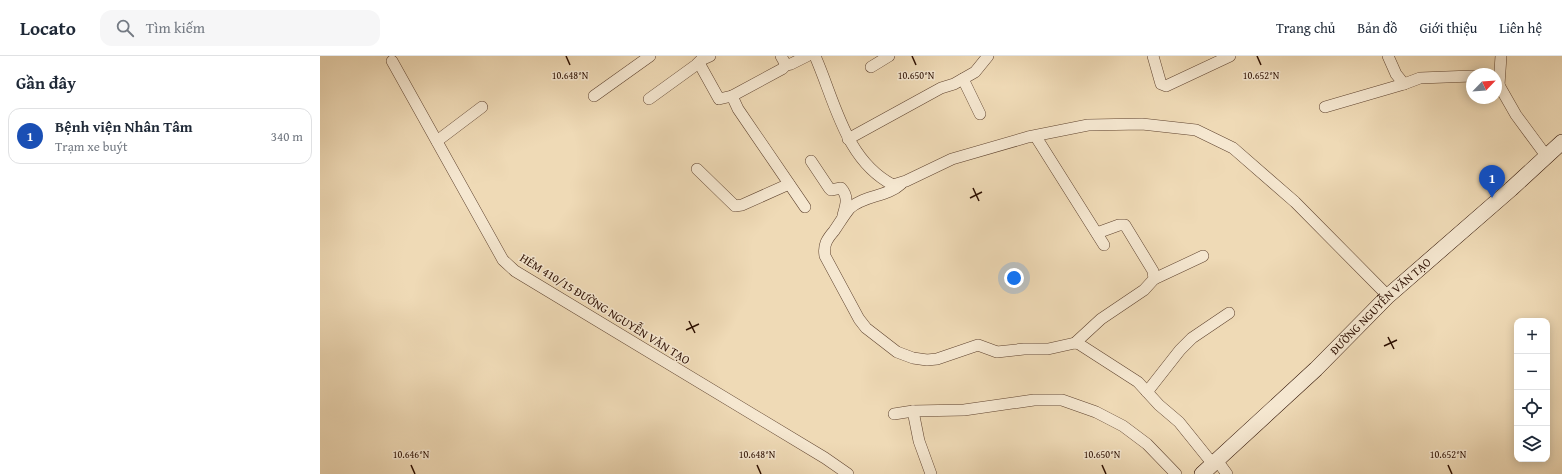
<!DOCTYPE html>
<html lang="vi">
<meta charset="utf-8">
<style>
body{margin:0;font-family:"Gentium Book Plus",serif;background:#f6f6f7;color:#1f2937}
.controls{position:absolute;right:12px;bottom:12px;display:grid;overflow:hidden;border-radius:8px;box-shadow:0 2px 10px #0003}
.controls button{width:36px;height:36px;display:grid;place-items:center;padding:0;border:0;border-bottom:1px solid #e0e1e3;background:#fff;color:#1f2937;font:20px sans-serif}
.compass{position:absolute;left:1146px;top:12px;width:36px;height:36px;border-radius:50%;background:#fff;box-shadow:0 2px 10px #0003;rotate:65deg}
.you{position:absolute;left:694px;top:222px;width:14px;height:14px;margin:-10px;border:3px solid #fff;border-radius:50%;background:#1a73e8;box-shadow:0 0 0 6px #1a73e833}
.badge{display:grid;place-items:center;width:26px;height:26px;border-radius:50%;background:#111827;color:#fff;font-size:13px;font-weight:700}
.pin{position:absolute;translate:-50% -33px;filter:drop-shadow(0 1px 2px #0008)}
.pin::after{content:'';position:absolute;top:21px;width:14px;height:12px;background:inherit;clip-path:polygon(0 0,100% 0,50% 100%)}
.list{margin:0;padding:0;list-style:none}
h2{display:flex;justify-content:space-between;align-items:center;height:52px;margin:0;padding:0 16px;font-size:17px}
h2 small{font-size:13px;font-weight:400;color:#747a83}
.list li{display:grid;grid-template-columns:26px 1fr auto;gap:12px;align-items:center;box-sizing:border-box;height:56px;margin:0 8px 8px;padding:0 8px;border:1px solid #e0e1e3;border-radius:12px}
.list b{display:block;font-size:15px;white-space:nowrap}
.list p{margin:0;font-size:13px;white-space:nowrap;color:#747a83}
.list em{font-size:13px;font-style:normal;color:#747a83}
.icon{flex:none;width:22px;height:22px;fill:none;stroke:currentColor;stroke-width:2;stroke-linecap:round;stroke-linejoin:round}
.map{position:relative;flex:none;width:1242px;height:418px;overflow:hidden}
header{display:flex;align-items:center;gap:24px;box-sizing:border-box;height:56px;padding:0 20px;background:#fff;border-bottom:1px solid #e0e1e3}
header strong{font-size:19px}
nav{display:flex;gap:22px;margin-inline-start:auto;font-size:14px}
.search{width:280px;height:36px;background:#f6f6f7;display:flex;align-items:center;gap:10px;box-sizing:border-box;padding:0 14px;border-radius:12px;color:#747a83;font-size:15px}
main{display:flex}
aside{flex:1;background:#fff}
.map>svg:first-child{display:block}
</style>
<header>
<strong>Locato</strong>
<div class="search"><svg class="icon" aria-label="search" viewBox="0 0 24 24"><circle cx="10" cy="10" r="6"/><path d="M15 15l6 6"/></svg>Tìm kiếm</div>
<nav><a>Trang chủ</a><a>Bản đồ</a><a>Giới thiệu</a><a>Liên hệ</a></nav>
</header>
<main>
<aside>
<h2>Gần đây<small></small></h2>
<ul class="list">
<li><span class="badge" style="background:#1a4fb4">1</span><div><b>Bệnh viện Nhân Tâm</b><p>Trạm xe buýt</p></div><em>340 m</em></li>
</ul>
</aside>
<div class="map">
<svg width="1242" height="418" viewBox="0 0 1242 418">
<rect width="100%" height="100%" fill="#efdab6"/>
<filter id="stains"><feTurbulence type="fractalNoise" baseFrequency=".005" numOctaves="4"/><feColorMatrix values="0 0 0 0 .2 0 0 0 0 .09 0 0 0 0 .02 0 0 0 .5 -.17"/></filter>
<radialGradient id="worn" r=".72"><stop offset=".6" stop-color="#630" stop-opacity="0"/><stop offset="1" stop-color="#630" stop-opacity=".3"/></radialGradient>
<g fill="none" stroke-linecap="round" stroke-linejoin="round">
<!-- street casing -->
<g stroke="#5e422e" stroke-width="12">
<g id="street">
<polyline points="461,0 466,9"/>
<path d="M 495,0 C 515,45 525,104 573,129 L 586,125 L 632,103 L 708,81 L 768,69 L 822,68 L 876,74 L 913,92 L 975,146 L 1068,240"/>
<polyline points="833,0 841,28 846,30 910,0"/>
<polyline points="1068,0 1076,18 1084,28 1100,22 1152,20"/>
<polyline points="72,5 183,204 195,215 505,402 528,418"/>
<polyline points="379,7 399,43 412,40"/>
<polyline points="551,11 569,0"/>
<polyline points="643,23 660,58"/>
<polyline points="1176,24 1196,59 1227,101"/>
<polyline points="1179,29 1181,0"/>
<polyline points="274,40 330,0"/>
<polyline points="329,43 376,9 381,4 390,0"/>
<polyline points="1005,51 1084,28"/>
<polyline points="716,81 784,189"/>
<polyline points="528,83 621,32 634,28 655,16 668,0"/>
<polyline points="117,85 162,51"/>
<path d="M 491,105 L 509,132 L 511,134 L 521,132 C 529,141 526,149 523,159"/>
<polyline points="377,113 415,150 422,149 469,128"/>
<path d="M 581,128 C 567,141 545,139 530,152 C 524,159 519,168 514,175 C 507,183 503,189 505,200 L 539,263 L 546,272 L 577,296 L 593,302 L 607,304 L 617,303 L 658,289 L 677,296 L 704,293 L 728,293 L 755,287 L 759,288 L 818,326 L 839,349 L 859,366 L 892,407"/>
<polyline points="485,151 418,53 412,40 462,13 466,9 471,8 487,0"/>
<polyline points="834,223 883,200"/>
<polyline points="755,287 781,263 824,234 834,223 833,215 805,169 799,169 777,177"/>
<polyline points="827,336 860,294 872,282 909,257"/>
<polyline points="593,355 599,385 611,418"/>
<polyline points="574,358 593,355 644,354 714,344 742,344 776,356 803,370 827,388 856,418"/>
<polyline points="896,403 907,418"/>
</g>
</g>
<!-- secondary casing -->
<g stroke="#2d0f00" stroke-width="16">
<g id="secondary">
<path id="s1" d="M 882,418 L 996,313 L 1068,240 L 1191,133 L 1242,86"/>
</g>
</g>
<!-- street -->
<use href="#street" stroke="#f5e7d0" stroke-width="11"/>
<!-- secondary -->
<use href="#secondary" stroke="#f5e7d0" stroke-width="15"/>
</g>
<!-- ticks -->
<path fill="none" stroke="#2d0f00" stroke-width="1.5" d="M 246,0 L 250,9M 592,0 L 596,9M 937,0 L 941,9M 653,132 L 659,145M 650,142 L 662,136M 369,265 L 375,277M 366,274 L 379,268M 1068,281 L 1074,293M 1064,290 L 1077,284M 91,409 L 95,418M 437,409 L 441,418M 782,409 L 786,418M 1128,409 L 1132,418"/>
<g text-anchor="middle" stroke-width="3" stroke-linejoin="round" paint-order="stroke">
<!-- street labels -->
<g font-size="12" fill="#2d0f00" stroke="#f5e7d0">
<text dy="4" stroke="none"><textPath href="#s1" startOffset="245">ĐƯỜNG NGUYỄN VĂN TẠO</textPath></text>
<text transform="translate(285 253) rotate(32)" y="4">HẺM 410/15 ĐƯỜNG NGUYỄN VĂN TẠO</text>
</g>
</g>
<g font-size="10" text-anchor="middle" fill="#2d0f00" stroke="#f5e7d0" stroke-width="3" stroke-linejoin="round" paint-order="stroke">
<text x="250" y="23">10.648°N</text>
<text x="596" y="23">10.650°N</text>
<text x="941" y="23">10.652°N</text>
<text x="91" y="402">10.646°N</text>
<text x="437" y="402">10.648°N</text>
<text x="782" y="402">10.650°N</text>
<text x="1128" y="402">10.652°N</text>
</g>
<rect width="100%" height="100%" filter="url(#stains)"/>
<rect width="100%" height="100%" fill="url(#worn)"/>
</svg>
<div class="controls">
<button>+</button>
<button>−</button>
<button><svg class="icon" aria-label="locate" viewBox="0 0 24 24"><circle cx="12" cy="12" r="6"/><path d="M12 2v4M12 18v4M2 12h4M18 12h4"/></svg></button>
<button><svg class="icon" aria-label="layers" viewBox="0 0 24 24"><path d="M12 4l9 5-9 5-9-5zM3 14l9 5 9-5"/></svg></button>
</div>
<svg class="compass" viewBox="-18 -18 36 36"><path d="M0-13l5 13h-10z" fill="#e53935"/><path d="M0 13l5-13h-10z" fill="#747a83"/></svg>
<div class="you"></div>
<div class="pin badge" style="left:1172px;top:142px;background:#1a4fb4">1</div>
</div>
</main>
